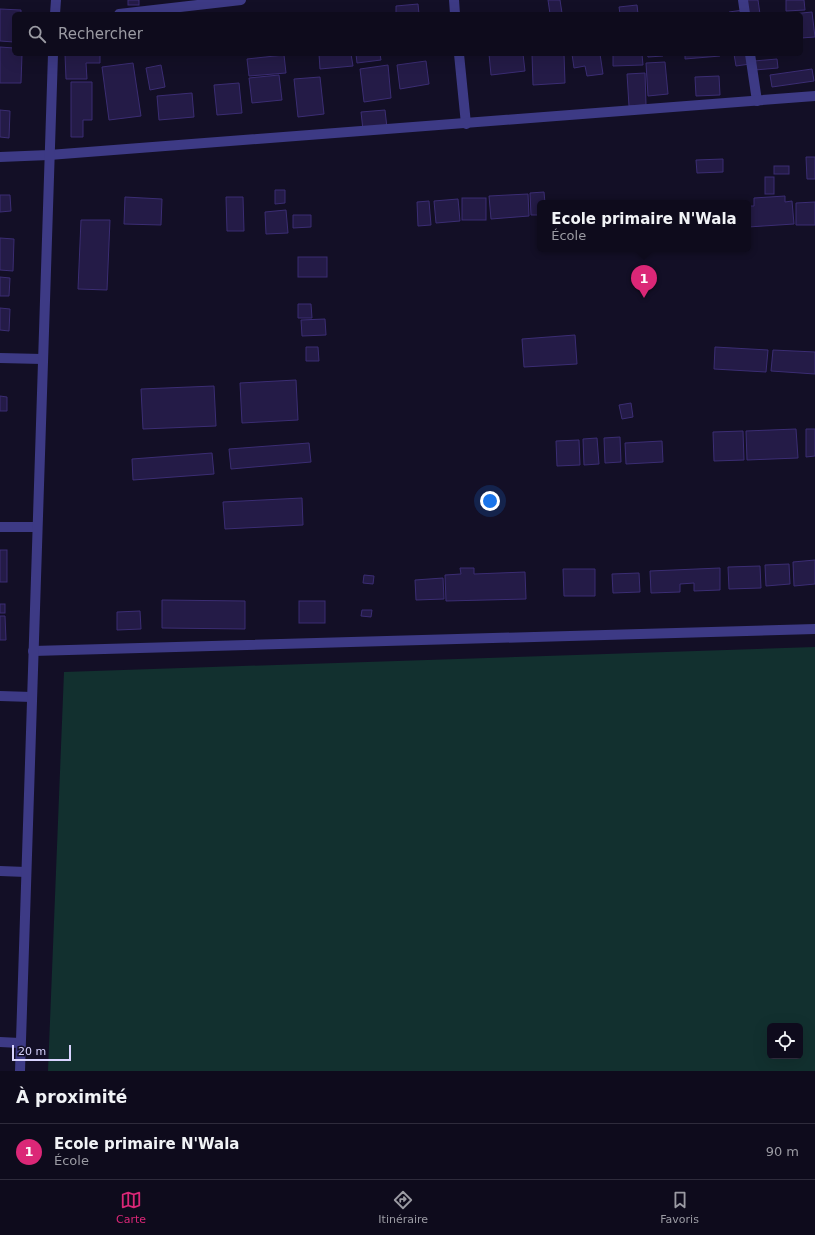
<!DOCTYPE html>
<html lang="fr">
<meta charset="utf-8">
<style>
body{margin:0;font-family:"DejaVu Sans",sans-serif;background:#171425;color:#f1f3f6}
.controls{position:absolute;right:12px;bottom:12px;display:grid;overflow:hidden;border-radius:6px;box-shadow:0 4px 16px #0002}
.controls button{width:36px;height:36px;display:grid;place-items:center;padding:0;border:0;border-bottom:1px solid #2e2b3b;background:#0e0b1c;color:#f1f3f6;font:20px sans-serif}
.scale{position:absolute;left:12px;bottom:10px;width:59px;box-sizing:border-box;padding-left:4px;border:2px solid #d9d4ff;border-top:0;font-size:11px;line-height:14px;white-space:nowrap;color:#d9d4ff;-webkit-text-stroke:3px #130f26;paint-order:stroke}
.you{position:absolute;left:490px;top:501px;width:14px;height:14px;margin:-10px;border:3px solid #fff;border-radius:50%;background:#1a73e8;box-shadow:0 0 0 6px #1a73e833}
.badge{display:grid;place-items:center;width:26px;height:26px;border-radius:50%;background:#db2777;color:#fff;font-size:13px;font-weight:700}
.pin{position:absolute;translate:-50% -33px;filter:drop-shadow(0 1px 2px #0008)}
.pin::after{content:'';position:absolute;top:21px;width:14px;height:12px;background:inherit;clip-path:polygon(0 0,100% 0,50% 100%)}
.popup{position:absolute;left:537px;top:200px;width:214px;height:52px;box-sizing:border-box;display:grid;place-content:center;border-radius:6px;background:#0e0b1c;filter:drop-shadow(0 1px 3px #0005);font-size:13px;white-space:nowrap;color:#9b9ba3}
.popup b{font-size:15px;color:#f1f3f6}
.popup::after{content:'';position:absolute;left:50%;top:100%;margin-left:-8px;border:8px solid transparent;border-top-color:#0e0b1c}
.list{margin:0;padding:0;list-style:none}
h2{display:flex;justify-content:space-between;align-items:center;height:52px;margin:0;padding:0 16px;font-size:17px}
h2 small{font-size:13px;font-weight:400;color:#9b9ba3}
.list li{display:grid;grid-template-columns:26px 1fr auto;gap:12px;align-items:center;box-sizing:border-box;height:56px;padding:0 16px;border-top:1px solid #2e2b3b}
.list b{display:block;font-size:15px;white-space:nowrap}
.list p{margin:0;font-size:13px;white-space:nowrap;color:#9b9ba3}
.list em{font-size:13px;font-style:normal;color:#9b9ba3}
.icon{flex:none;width:22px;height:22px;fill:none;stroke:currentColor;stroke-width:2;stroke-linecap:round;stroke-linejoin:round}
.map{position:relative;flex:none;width:815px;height:1071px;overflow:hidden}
.search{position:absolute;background:#0e0b1c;box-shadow:0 4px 16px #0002;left:12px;right:12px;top:12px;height:44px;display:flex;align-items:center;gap:10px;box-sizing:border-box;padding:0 14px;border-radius:6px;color:#9b9ba3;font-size:15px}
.sheet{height:108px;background:#0e0b1c}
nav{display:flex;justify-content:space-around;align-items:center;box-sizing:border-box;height:56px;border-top:1px solid #2e2b3b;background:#0e0b1c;font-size:11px;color:#9b9ba3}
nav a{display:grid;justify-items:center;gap:2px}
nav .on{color:#db2777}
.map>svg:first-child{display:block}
</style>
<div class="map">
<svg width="815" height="1071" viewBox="0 0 815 1071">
<rect width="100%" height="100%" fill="#130f26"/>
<!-- green -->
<path fill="#12302f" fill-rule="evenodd" d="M 815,647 L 815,1071 L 48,1071 L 64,672 ZM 770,1026 L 800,1026 L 800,1056 L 770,1056 Z"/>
<!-- building -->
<g fill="#241b47" stroke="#3b2d73">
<rect x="128" y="0" width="11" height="5"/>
<polygon points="548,0 560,0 562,13 550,14"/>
<polygon points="746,0 758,0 760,14 748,14"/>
<polygon points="786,0 804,0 805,10 786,11"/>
<polygon points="418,4 419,14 396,14 396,6"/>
<polygon points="637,5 638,14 620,14 619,7"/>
<polygon points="0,9 21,10 21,14 14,14 14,42 0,41"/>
<polygon points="743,10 743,14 729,14 729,12"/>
<polygon points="812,12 815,37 801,38 801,14 792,14"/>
<polygon points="0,47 14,48 14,54 22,54 21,83 0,83"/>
<polygon points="65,54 100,54 100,63 86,63 87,79 66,79"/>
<polygon points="319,54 351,54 353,66 320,69"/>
<polygon points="356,54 380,54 381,60 357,63"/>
<polygon points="489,54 523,54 525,71 491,75"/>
<polygon points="532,54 564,54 565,83 533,85"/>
<polygon points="572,54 600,54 603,74 587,76 585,66 574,68"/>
<polygon points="613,54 642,54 643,65 613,66"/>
<polygon points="647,54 663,54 663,56 648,57"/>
<polygon points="685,54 720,54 720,56 685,59"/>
<polygon points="734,54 749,54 750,64 736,66"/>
<polygon points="284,55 286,73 249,76 247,59"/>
<polygon points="777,59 778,68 755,70 754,61"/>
<polygon points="426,61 429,84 400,89 397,65"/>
<polygon points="665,62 668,94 648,96 646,63"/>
<polygon points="133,63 141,116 109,120 102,67"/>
<polygon points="161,65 165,87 150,90 146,68"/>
<polygon points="388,65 391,98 364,102 360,69"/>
<polygon points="812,69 814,81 772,87 770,75"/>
<polygon points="645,73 646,105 629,106 627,74"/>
<polygon points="279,75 282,100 252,103 249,78"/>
<polygon points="719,76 720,95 696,96 695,77"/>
<polygon points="320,77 324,114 298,117 294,79"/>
<polygon points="71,82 92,82 92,120 83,120 83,137 71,137"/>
<polygon points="239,83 242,113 217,115 214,85"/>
<polygon points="192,93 194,117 159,120 157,96"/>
<polygon points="0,110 10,111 9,138 0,137"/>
<polygon points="385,110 387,128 363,130 361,112"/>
<polygon points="806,157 815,157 815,179 807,179"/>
<polygon points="723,159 723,172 697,173 696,160"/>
<rect x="774" y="166" width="15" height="8"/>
<rect x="765" y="177" width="9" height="17"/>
<polygon points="275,190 285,190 285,203 275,204"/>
<polygon points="544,192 545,203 540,203 540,215 531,215 530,193"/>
<polygon points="528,194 529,216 491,219 489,196"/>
<polygon points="0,195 10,195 11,211 0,212"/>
<polygon points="785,196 785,202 792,201 794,224 748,227 748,206 754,206 754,198"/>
<polygon points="125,197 162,199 161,225 124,224"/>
<polygon points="226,197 243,197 244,231 227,231"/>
<rect x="462" y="198" width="24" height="22"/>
<polygon points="458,199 460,221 436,223 434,201"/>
<polygon points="429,201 431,225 418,226 417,202"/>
<polygon points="815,202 815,225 796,225 796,203"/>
<polygon points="286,210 288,233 266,234 265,212"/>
<polygon points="293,215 311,215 311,227 293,228"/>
<polygon points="81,220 110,220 107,290 78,289"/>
<polygon points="0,238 14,239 13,271 0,270"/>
<rect x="298" y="257" width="29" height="20"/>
<polygon points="0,277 10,278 9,296 0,296"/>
<polygon points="298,304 311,304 312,318 298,318"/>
<polygon points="0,308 10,309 9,331 0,330"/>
<polygon points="325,319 326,335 302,336 301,320"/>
<polygon points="575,335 577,364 524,367 522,339"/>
<polygon points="306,347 318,347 319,361 306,361"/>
<polygon points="715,347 768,350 766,372 714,369"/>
<polygon points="773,350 815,352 815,374 771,371"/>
<polygon points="296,380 298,420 242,423 240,383"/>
<polygon points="214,386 216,426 143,429 141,389"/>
<polygon points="0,396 7,397 7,411 0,411"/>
<polygon points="631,403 633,417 622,419 619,405"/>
<polygon points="796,429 798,458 747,460 746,431"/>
<polygon points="806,429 815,429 815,456 806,457"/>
<polygon points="743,431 744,460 714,461 713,432"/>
<polygon points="620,437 621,462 605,463 604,438"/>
<polygon points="597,438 599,464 584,465 583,439"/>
<polygon points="579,440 580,465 557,466 556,441"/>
<polygon points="662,441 663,462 626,464 625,443"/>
<polygon points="309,443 311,462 231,469 229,449"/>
<polygon points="212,453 214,474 133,480 132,459"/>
<polygon points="302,498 303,525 225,529 223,502"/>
<rect x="0" y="550" width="7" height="32"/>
<polygon points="815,560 815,584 794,586 793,562"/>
<polygon points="789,564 790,584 766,586 765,565"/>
<polygon points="760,566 761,588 729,589 728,567"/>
<polygon points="460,568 474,568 474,574 525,572 526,599 446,601 445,575 461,574"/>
<polygon points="720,568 720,590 694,591 694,583 680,584 680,592 651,593 650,571"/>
<polygon points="563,569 595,569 595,596 564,596"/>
<polygon points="639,573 640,592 613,593 612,574"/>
<polygon points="364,575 374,576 373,584 363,583"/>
<polygon points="443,578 444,599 416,600 415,580"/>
<polygon points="162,600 245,601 245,629 162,628"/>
<rect x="299" y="601" width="26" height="22"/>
<rect x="0" y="604" width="5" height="9"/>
<polygon points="362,610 372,610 371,617 361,616"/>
<polygon points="140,611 141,629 117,630 117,612"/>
<polygon points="0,616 5,616 6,640 0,640"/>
</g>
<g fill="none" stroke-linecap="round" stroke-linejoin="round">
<!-- street -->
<g stroke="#3d3a85" stroke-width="10">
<polyline points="454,0 455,14"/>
<polyline points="743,0 745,14"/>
<polyline points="55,14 56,0"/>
<polyline points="119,14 241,0"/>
<polyline points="459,54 466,124"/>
<polyline points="750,54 757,101"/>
<polyline points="0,157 49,155 815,96"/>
<polyline points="0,358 42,359"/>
<polyline points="0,527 37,527"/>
<polyline points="33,651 815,629"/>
<polyline points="0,696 32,697"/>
<polyline points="0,871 26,872"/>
<polyline points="0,1042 20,1043"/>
<polyline points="20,1071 53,54"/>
</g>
</g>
</svg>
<div class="controls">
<button><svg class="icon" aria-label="locate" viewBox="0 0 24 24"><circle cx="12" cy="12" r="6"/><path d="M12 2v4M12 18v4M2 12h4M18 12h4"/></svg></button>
</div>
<div class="scale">20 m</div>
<div class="you"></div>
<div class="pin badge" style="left:644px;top:298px">1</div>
<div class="popup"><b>Ecole primaire N'Wala</b>École</div>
<div class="search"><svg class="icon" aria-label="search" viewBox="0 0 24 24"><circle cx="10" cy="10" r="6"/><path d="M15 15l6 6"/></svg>Rechercher</div>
</div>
<section class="sheet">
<h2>À proximité<small></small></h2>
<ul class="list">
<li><span class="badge">1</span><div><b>Ecole primaire N'Wala</b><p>École</p></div><em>90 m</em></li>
</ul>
</section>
<nav>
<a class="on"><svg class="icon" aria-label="map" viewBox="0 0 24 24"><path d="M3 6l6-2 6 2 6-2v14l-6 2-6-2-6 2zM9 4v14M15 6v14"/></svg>Carte</a>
<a><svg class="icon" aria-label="directions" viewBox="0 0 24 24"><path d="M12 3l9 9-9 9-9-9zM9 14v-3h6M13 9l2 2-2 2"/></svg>Itinéraire</a>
<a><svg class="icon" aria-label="saved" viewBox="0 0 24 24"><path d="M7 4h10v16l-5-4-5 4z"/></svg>Favoris</a>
</nav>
